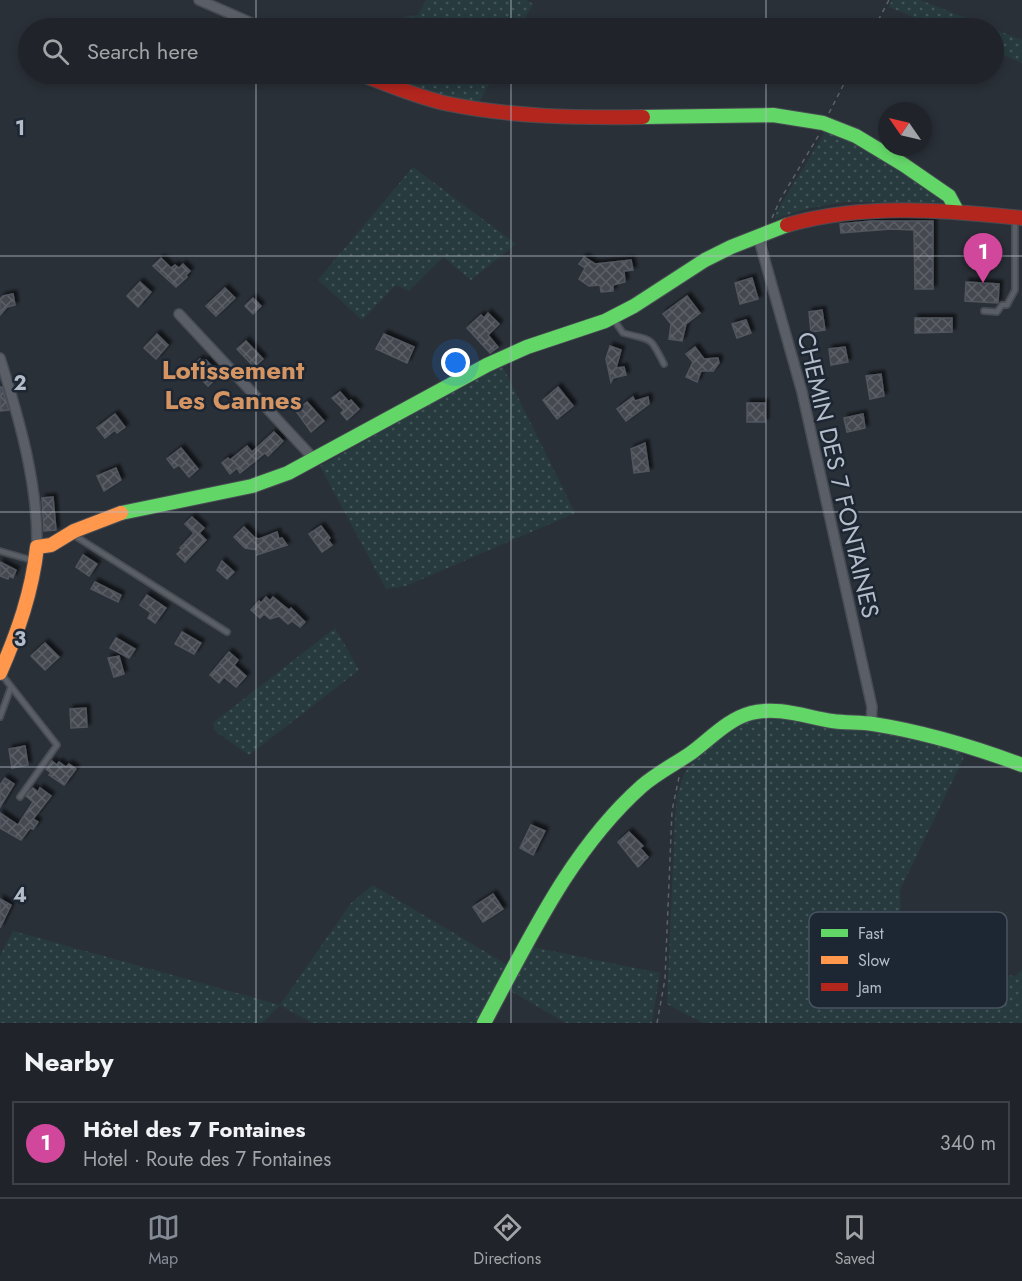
<!DOCTYPE html>
<meta charset="utf-8">
<style>
body{margin:0;font-family:Jost,sans-serif;background:#2d3036;color:#f1f3f6}
.compass{position:absolute;left:878px;top:102px;width:54px;height:54px;border-radius:50%;background:#20242a;box-shadow:0 3px 9px #0003;rotate:304deg}
.you{position:absolute;left:456px;top:363px;width:21px;height:21px;margin:-15px;border:4px solid #fff;border-radius:50%;background:#1a73e8;box-shadow:0 0 0 9px #1a73e833}
.badge{display:grid;place-items:center;width:39px;height:39px;border-radius:50%;background:#848b96;color:#fff;font-size:20px;font-weight:700}
.pin{position:absolute;translate:-50% -50px;filter:drop-shadow(0 2px 3px #0008)}
.pin::after{content:'';position:absolute;top:32px;width:21px;height:18px;background:inherit;clip-path:polygon(0 0,100% 0,50% 100%)}
.list{margin:0;padding:0;list-style:none}
h2{display:flex;justify-content:space-between;align-items:center;height:78px;margin:0;padding:0 24px;font-size:26px}
h2 small{font-size:20px;font-weight:400;color:#a2a4a8}
.list li{display:grid;grid-template-columns:39px 1fr auto;gap:18px;align-items:center;box-sizing:border-box;height:84px;margin:0 12px 12px;padding:0 12px;border:2px solid #3d4147;border-radius:0px}
.list b{display:block;font-size:22px;white-space:nowrap}
.list p{margin:0;font-size:20px;white-space:nowrap;color:#a2a4a8}
.list em{font-size:20px;font-style:normal;color:#a2a4a8}
.icon{flex:none;width:33px;height:33px;fill:none;stroke:currentColor;stroke-width:2;stroke-linecap:round;stroke-linejoin:round}
.map{position:relative;flex:none;width:1022px;height:1023px;overflow:hidden}
.search{position:absolute;background:#20242a;box-shadow:0 3px 9px #0003;left:18px;right:18px;top:18px;height:66px;display:flex;align-items:center;gap:15px;box-sizing:border-box;padding:0 21px;border-radius:33px;color:#a2a4a8;font-size:22px}
.sheet{height:174px;background:#20242a}
nav{display:flex;justify-content:space-around;align-items:center;box-sizing:border-box;height:84px;border-top:2px solid #3d4147;background:#20242a;font-size:16px;color:#a2a4a8}
nav a{display:grid;justify-items:center;gap:3px}
nav .on{color:#848b96}
.map>svg:first-child{display:block}
</style>
<div class="map">
<svg width="1022" height="1023" viewBox="0 0 1022 1023">
<defs>
<pattern id="grass-dots" width="8" height="8" patternUnits="userSpaceOnUse" patternTransform="scale(1.5)"><rect width="8" height="8" fill="#273a3e"/><path d="M2 2h.1M6 6h.1" fill="none" stroke="#445559" stroke-width="1.8" stroke-linecap="round"/></pattern>
<pattern id="building-cross-hatch" width="8" height="8" patternUnits="userSpaceOnUse" patternTransform="scale(1.5)"><rect width="8" height="8" fill="#444950"/><path d="M0 0l8 8M0 8l8-8" fill="none" stroke="#5d6168"/></pattern>
<filter id="shadow"><feDropShadow dx="3.5" dy="-3.5" stdDeviation="1.5" flood-color="#0009"/></filter>
</defs>
<rect width="100%" height="100%" fill="#2a3038"/>
<!-- grass -->
<g fill="url(#grass-dots)">
<polygon points="426,0 526,0 533,4 519,28 394,28 403,17 418,15"/>
<polygon points="892,0 920,0 992,28 940,28 889,7"/>
<polygon points="994,29 1022,40 1022,63 994,51"/>
<polygon points="374,74 495,74 477,106 445,101"/>
<polygon points="826,128 867,149 944,199 942,204 846,202 810,208 774,219 777,211 821,139"/>
<polygon points="413,167 516,244 471,280 443,257 409,291 396,285 362,320 318,280"/>
<polygon points="503,367 575,513 406,586 386,589 320,466 477,378"/>
<polygon points="335,628 359,670 249,755 215,731 213,723"/>
<path d="M 760,717 C 782,717 803,720 825,723 C 870,729 914,738 958,749 L 964,757 L 900,890 L 901,927 L 967,957 L 991,974 L 1016,976 L 1022,969 L 1022,1023 L 703,1023 L 667,1004 L 675,819 L 677,795 L 684,774 L 693,760 L 733,726 Z"/>
<polygon points="373,885 511,967 478,1023 312,1023 280,1005 262,1023 0,1023 0,956 13,931 280,1005 351,903"/>
<polygon points="532,947 660,973 652,1023 566,1023 509,990"/>
</g>
<!-- building -->
<g fill="url(#building-cross-hatch)" stroke="#52575f" stroke-width="1.5" filter="url(#shadow)">
<polygon points="872,221 933,221 933,289 915,289 914,230 891,229 841,233 840,224"/>
<polygon points="584,257 595,264 631,260 633,270 624,271 625,282 613,285 613,291 601,292 600,285 589,286 579,279 585,268 579,264"/>
<polygon points="161,258 171,268 175,265 179,268 183,264 190,271 186,275 187,277 176,287 153,266"/>
<polygon points="752,278 758,299 740,304 735,283"/>
<polygon points="140,282 151,292 138,307 127,296"/>
<polygon points="966,282 999,284 998,303 965,301"/>
<polygon points="225,288 235,298 216,316 206,306"/>
<polygon points="13,294 15,305 7,307 0,315 0,299 3,296"/>
<polygon points="687,296 700,313 686,324 682,341 669,339 671,324 663,314"/>
<polygon points="253,298 261,306 253,314 245,306"/>
<polygon points="822,310 825,330 811,332 809,312"/>
<polygon points="488,313 499,324 488,335 498,347 490,353 467,328 481,315 484,318"/>
<polygon points="915,318 952,318 952,332 915,333"/>
<polygon points="746,320 751,333 737,338 732,324"/>
<polygon points="157,334 168,345 156,359 144,348"/>
<polygon points="384,334 414,347 407,363 376,349"/>
<polygon points="246,341 263,359 254,367 237,349"/>
<polygon points="610,346 621,350 616,368 624,367 626,375 613,378 611,382 606,359"/>
<polygon points="695,347 704,359 718,358 719,363 713,371 701,371 697,382 686,377 693,362 686,354"/>
<polygon points="845,347 848,362 831,365 829,349"/>
<polygon points="200,359 203,362 206,360 220,375 208,386 190,368"/>
<polygon points="881,374 884,396 870,399 866,376"/>
<polygon points="0,387 2,387 9,410 0,411"/>
<polygon points="558,387 573,406 557,419 543,400"/>
<polygon points="340,392 349,402 351,400 359,409 347,420 341,413 344,410 332,398"/>
<polygon points="633,397 635,401 648,397 649,404 626,421 617,409"/>
<polygon points="307,402 324,421 311,432 296,411"/>
<rect x="747" y="403" width="18" height="19"/>
<polygon points="115,414 125,427 117,433 115,430 105,438 97,428"/>
<polygon points="863,414 865,428 847,432 844,418"/>
<polygon points="274,432 283,441 268,456 265,453 240,473 237,468 230,474 222,463 228,458 230,460 247,446 252,452"/>
<polygon points="645,443 649,471 634,473 631,449"/>
<polygon points="181,448 198,469 189,477 179,465 174,468 167,459"/>
<polygon points="116,468 121,480 104,491 97,476"/>
<polygon points="53,497 56,530 44,531 42,498"/>
<polygon points="192,517 204,528 199,533 206,540 185,562 177,554 182,549 180,548 194,533 185,524"/>
<polygon points="321,526 330,538 328,540 332,545 322,552 309,534"/>
<polygon points="244,527 255,538 259,539 277,532 279,539 282,538 287,545 257,555 258,550 245,548 234,537"/>
<polygon points="83,555 97,564 89,576 76,567"/>
<polygon points="222,561 234,572 227,579 217,570"/>
<polygon points="0,562 16,570 13,578 9,576 8,579 0,576"/>
<polygon points="95,582 121,595 118,602 91,589"/>
<polygon points="147,595 166,608 155,623 148,618 151,613 140,605"/>
<polygon points="266,597 270,601 273,597 289,610 291,608 305,622 300,627 292,621 288,624 279,616 270,619 264,614 260,618 251,610 259,601 261,603"/>
<polygon points="182,632 201,643 194,654 175,644"/>
<polygon points="116,638 135,649 129,658 110,648"/>
<polygon points="45,643 59,657 45,670 31,656"/>
<polygon points="229,652 238,660 234,665 246,676 236,687 224,677 219,683 210,675"/>
<polygon points="119,656 124,674 114,677 108,658"/>
<polygon points="86,708 87,727 71,728 70,709"/>
<polygon points="25,746 28,765 12,768 9,749"/>
<polygon points="52,761 57,765 59,762 66,767 69,764 76,769 64,785 49,775 51,773 46,769"/>
<polygon points="5,778 14,784 0,807 0,785"/>
<polygon points="33,788 38,792 40,788 51,796 33,819 38,822 33,829 30,828 21,840 0,828 0,813 18,825 33,802 26,796"/>
<polygon points="531,825 545,831 533,855 520,848"/>
<polygon points="629,832 643,846 640,848 648,857 638,867 618,842"/>
<polygon points="493,894 503,909 483,922 473,907"/>
<polygon points="0,899 11,905 0,928"/>
</g>
<g fill="none" stroke-linecap="round" stroke-linejoin="round">
<!-- lane casing -->
<g stroke="#484c53" stroke-width="8">
<g id="lane">
<polyline points="984,311 997,312 1002,305 1007,305 1015,290 1015,219"/>
<path d="M 614,320 L 623,333 C 652,341 649,334 664,364"/>
<polyline points="72,534 227,632"/>
<polyline points="0,551 35,561"/>
<polyline points="2,675 57,745 20,797"/>
<polyline points="0,717 11,687"/>
</g>
</g>
<!-- street casing -->
<g stroke="#484c53" stroke-width="12">
<g id="street">
<polyline points="199,0 263,28"/>
<polyline points="758,236 802,392 872,707 871,724"/>
<polyline points="179,314 315,460"/>
<path d="M 0,358 C 19,418 38,483 37,547"/>
</g>
</g>
<!-- fast casing -->
<g stroke="#484c53" stroke-width="16">
<g id="fast">
<polyline points="643,117 773,115 823,123 856,136 904,165 949,196 957,211"/>
<polyline points="121,513 252,486 288,473 487,365 527,347 605,321 634,306 705,260 731,247 787,225"/>
<path d="M 484,1023 C 529,940 570,850 642,786 C 657,773 675,764 691,753 C 710,739 728,719 751,713 C 778,706 806,717 832,721 C 846,723 860,722 873,724 C 924,732 974,747 1022,765"/>
</g>
</g>
<!-- slow casing -->
<g stroke="#484c53" stroke-width="16">
<path id="slow" d="M 0,673 C 18,632 32,592 37,547 L 51,545 L 74,531 L 121,513"/>
</g>
<!-- jam casing -->
<g stroke="#484c53" stroke-width="16">
<g id="jam">
<path d="M 361,74 C 388,85 416,96 444,103 C 510,117 576,118 643,117"/>
<path d="M 787,225 C 864,203 944,210 1022,218"/>
</g>
</g>
<!-- path -->
<g stroke="#5d636a" stroke-width="1.5" stroke-dasharray="4.5 4.5" stroke-linecap="butt">
<polyline points="874,28 889,0"/>
<polyline points="829,113 849,74"/>
<polyline points="772,218 780,200 820,133"/>
<polyline points="657,1023 665,979 672,811 679,777"/>
</g>
<!-- lane -->
<use href="#lane" stroke="#5a5e66" stroke-width="4.5"/>
<!-- street -->
<use href="#street" stroke="#5a5e66" stroke-width="9"/>
<!-- fast -->
<use href="#fast" stroke="#63d668" stroke-width="14"/>
<!-- slow -->
<use href="#slow" stroke="#ff974d" stroke-width="14"/>
<!-- jam -->
<use href="#jam" stroke="#b3261e" stroke-width="14"/>
</g>
<!-- grid -->
<path fill="none" stroke="#b4bcc9" stroke-width="1.5" stroke-opacity="0.55" d="M 256,0 L 256,28M 511,0 L 511,28M 766,0 L 766,28M 256,74 L 256,1023M 511,74 L 511,1023M 766,74 L 766,1023M 0,256 L 1022,256M 0,512 L 1022,512M 0,767 L 1022,767"/>
<g text-anchor="middle" stroke-width="5" stroke-linejoin="round" paint-order="stroke">
<!-- street labels -->
<g font-size="24" fill="#b4bcc9" stroke="#1d2633">
<text transform="translate(838 475) rotate(77)" y="8">CHEMIN DES 7 FONTAINES</text>
</g>
<!-- neighbourhood labels -->
<g font-size="26" font-weight="bold" fill="#d59563" stroke="#1d2633">
<text x="233" y="379">Lotissement<tspan x="233" dy="30">Les Cannes</tspan></text>
</g>
</g>
<!-- legend -->
<rect x="809" y="912" width="198" height="96" rx="9" fill="#1d2633" stroke="#4a5360" stroke-width="1.5"/>
<rect x="821" y="929" width="27" height="8" fill="#63d668"/>
<rect x="821" y="956" width="27" height="8" fill="#ff974d"/>
<rect x="821" y="983" width="27" height="8" fill="#b3261e"/>
<g font-size="16" fill="#b4bcc9">
<text x="858" y="939">Fast</text>
<text x="858" y="966">Slow</text>
<text x="858" y="993">Jam</text>
</g>
<g font-size="20" text-anchor="middle" font-weight="bold" fill="#b4bcc9" stroke="#1d2633" stroke-width="5" stroke-linejoin="round" paint-order="stroke">
<text x="20" y="135">1</text>
<text x="20" y="390">2</text>
<text x="20" y="646">3</text>
<text x="20" y="902">4</text>
</g>
</svg>
<svg class="compass" viewBox="-18 -18 36 36"><path d="M0-13l5 13h-10z" fill="#e53935"/><path d="M0 13l5-13h-10z" fill="#a2a4a8"/></svg>
<div class="you"></div>
<div class="pin badge" style="left:983px;top:283px;background:#d1479c">1</div>
<div class="search"><svg class="icon" aria-label="search" viewBox="0 0 24 24"><circle cx="10" cy="10" r="6"/><path d="M15 15l6 6"/></svg>Search here</div>
</div>
<section class="sheet">
<h2>Nearby<small></small></h2>
<ul class="list">
<li><span class="badge" style="background:#d1479c">1</span><div><b>Hôtel des 7 Fontaines</b><p>Hotel · Route des 7 Fontaines</p></div><em>340 m</em></li>
</ul>
</section>
<nav>
<a class="on"><svg class="icon" aria-label="map" viewBox="0 0 24 24"><path d="M3 6l6-2 6 2 6-2v14l-6 2-6-2-6 2zM9 4v14M15 6v14"/></svg>Map</a>
<a><svg class="icon" aria-label="directions" viewBox="0 0 24 24"><path d="M12 3l9 9-9 9-9-9zM9 14v-3h6M13 9l2 2-2 2"/></svg>Directions</a>
<a><svg class="icon" aria-label="saved" viewBox="0 0 24 24"><path d="M7 4h10v16l-5-4-5 4z"/></svg>Saved</a>
</nav>
